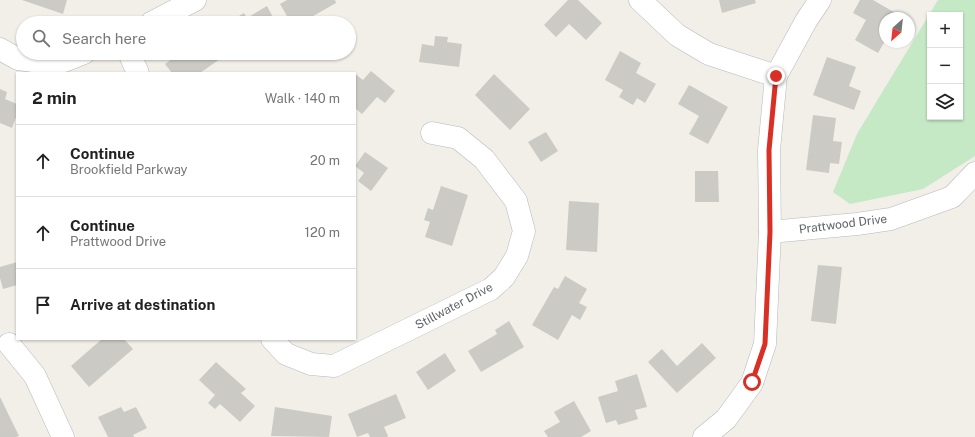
<!DOCTYPE html>
<meta charset="utf-8">
<style>
body{margin:0;font-family:"Public Sans",sans-serif;background:#f6f6f6;color:#222}
.controls{position:absolute;right:12px;top:12px;display:grid;overflow:hidden;border-radius:0px;box-shadow:0 1px 3px #0004}
.controls button{width:36px;height:36px;display:grid;place-items:center;padding:0;border:0;border-bottom:1px solid #e0e0e0;background:#fff;color:#222;font:20px sans-serif}
.compass{position:absolute;left:879px;top:12px;width:36px;height:36px;border-radius:50%;background:#fff;box-shadow:0 1px 3px #0004;rotate:207deg}
.stop{position:absolute;width:12px;height:12px;margin:-9px;border:3px solid #d93025;border-radius:50%;background:#fff}
.stop.end{background:#d93025;border-color:#fff;box-shadow:0 1px 4px #0008}
.list{margin:0;padding:0;list-style:none}
h2{display:flex;justify-content:space-between;align-items:center;height:52px;margin:0;padding:0 16px;font-size:17px}
h2 small{font-size:13px;font-weight:400;color:#767676}
.list li{display:grid;grid-template-columns:26px 1fr auto;gap:12px;align-items:center;box-sizing:border-box;height:72px;padding:0 16px;border-top:1px solid #e0e0e0}
.list b{display:block;font-size:15px;white-space:nowrap}
.list p{margin:0;font-size:13px;white-space:nowrap;color:#767676}
.list em{font-size:13px;font-style:normal;color:#767676}
.icon{flex:none;width:22px;height:22px;fill:none;stroke:currentColor;stroke-width:2;stroke-linecap:round;stroke-linejoin:round}
.map{position:relative;flex:none;width:975px;height:437px;overflow:hidden}
.search{position:absolute;background:#fff;box-shadow:0 1px 3px #0004;left:16px;top:16px;width:340px;height:44px;display:flex;align-items:center;gap:10px;box-sizing:border-box;padding:0 14px;border-radius:22px;color:#767676;font-size:15px}
.panel{position:absolute;background:#fff;box-shadow:0 1px 3px #0004;left:16px;top:72px;width:340px;height:268px;border-radius:0px}
.map>svg:first-child{display:block}
</style>
<div class="map">
<svg width="975" height="437" viewBox="0 0 975 437">
<rect width="100%" height="100%" fill="#f1efe8"/>
<!-- green -->
<path fill="#c5e8c5" fill-rule="evenodd" d="M 938,0 L 975,0 L 975,156 L 923,189 L 850,204 L 833,192 L 857,134 ZM 930,15 L 960,15 L 960,117 L 930,117 Z"/>
<!-- building -->
<g fill="#cccac5">
<polygon points="22,0 67,0 63,14"/>
<polygon points="287,0 335,0 336,3 301,23 291,23 280,4"/>
<polygon points="568,0 578,0 602,23 586,40 569,24 556,37 544,25"/>
<polygon points="719,0 755,0 756,3 722,13"/>
<polygon points="860,0 873,0 899,15 897,18 885,18 885,41 878,53 855,40 866,20 853,13"/>
<polygon points="267,6 276,23 227,23 244,13 247,18"/>
<polygon points="435,36 448,37 447,42 462,44 459,67 419,62 422,44 434,46"/>
<polygon points="620,51 641,63 636,73 656,84 645,103 637,98 633,105 619,97 623,90 605,80"/>
<polygon points="180,53 226,53 227,54 200,73 172,73 165,64"/>
<polygon points="827,57 856,67 849,86 861,91 854,110 813,95"/>
<polygon points="371,71 395,91 385,103 377,97 362,114 355,108 355,74 363,80"/>
<polygon points="494,74 530,109 510,130 475,95"/>
<polygon points="689,85 728,107 708,144 689,134 699,116 678,104"/>
<polygon points="0,89 7,92 5,99 17,104 17,114 12,128 0,123"/>
<polygon points="813,115 836,118 833,141 842,142 839,164 830,163 829,173 806,170"/>
<polygon points="546,132 558,151 541,162 528,142"/>
<polygon points="365,152 388,168 371,191 358,181 364,173 355,166"/>
<polygon points="695,171 718,171 719,202 695,202"/>
<polygon points="441,186 468,195 452,246 425,237 430,222 424,220 428,208 433,210"/>
<polygon points="569,201 599,203 597,252 566,250"/>
<polygon points="17,262 17,285 3,289 0,278 0,267"/>
<polygon points="818,265 842,267 836,324 811,321"/>
<polygon points="565,276 587,289 579,303 587,307 580,320 572,315 558,340 532,325 554,287 558,289"/>
<polygon points="509,321 524,347 481,372 468,351 497,334 495,330"/>
<polygon points="102,339 124,339 133,349 89,387 71,366"/>
<polygon points="702,343 716,358 677,393 648,362 662,349 677,366"/>
<polygon points="445,353 456,371 428,390 416,372"/>
<polygon points="216,362 246,389 241,393 255,406 240,422 220,404 215,409 208,403 215,395 199,380"/>
<polygon points="637,374 647,407 635,410 638,419 618,425 616,420 606,423 598,397 618,391 615,381"/>
<polygon points="396,394 406,418 384,427 388,436 387,437 370,437 368,433 357,437 348,414"/>
<polygon points="0,397 19,436 16,437 0,437"/>
<polygon points="574,401 591,431 581,437 548,437 544,431 560,422 554,412"/>
<polygon points="121,407 124,412 136,407 147,428 133,435 134,437 108,437 98,417"/>
<polygon points="275,407 332,416 329,437 271,436"/>
</g>
<g fill="none" stroke-linecap="round" stroke-linejoin="round">
<!-- minor casing -->
<g stroke="#b5b8bc" stroke-width="23">
<g id="minor">
<polyline points="640,0 677,35 709,54 776,76"/>
<polyline points="820,0 806,21 776,76 769,150 770,232 857,224 891,219 952,197 975,173"/>
<polyline points="151,23 195,0"/>
<polyline points="0,49 18,59 41,62 64,61 84,53"/>
<polyline points="129,53 138,73"/>
<polyline points="272,339 286,354 311,364 334,366 491,289 504,277 517,256 524,231 516,201 484,159 458,138 432,133"/>
<polyline points="9,344 35,376 63,437"/>
<polyline points="704,437 726,419 752,383 765,344 770,232"/>
</g>
</g>
<!-- minor -->
<use href="#minor" stroke="#fff" stroke-width="22"/>
</g>
<g fill="none" stroke-linecap="round" stroke-linejoin="round">
<!-- route -->
<polyline stroke="#d93025" stroke-width="5" points="752,382 765,344 770,232 769,150 776,76"/>
</g>
<g text-anchor="middle" stroke-width="4" stroke-linejoin="round" paint-order="stroke">
<!-- street labels -->
<g font-size="12" fill="#5f6368" stroke="#fff">
<text transform="translate(843 224) rotate(-7)" y="4">Prattwood Drive</text>
<text transform="translate(454 306) rotate(-28)" y="4">Stillwater Drive</text>
</g>
</g>
</svg>
<div class="controls">
<button>+</button>
<button>−</button>
<button><svg class="icon" aria-label="layers" viewBox="0 0 24 24"><path d="M12 4l9 5-9 5-9-5zM3 14l9 5 9-5"/></svg></button>
</div>
<svg class="compass" viewBox="-18 -18 36 36"><path d="M0-13l5 13h-10z" fill="#e53935"/><path d="M0 13l5-13h-10z" fill="#767676"/></svg>
<div class="stop" style="left:752px;top:382px"></div>
<div class="stop end" style="left:776px;top:76px"></div>
<div class="search"><svg class="icon" aria-label="search" viewBox="0 0 24 24"><circle cx="10" cy="10" r="6"/><path d="M15 15l6 6"/></svg>Search here</div>
<section class="panel">
<h2>2 min<small>Walk · 140 m</small></h2>
<ul class="list">
<li><svg class="icon" aria-label="ahead" viewBox="0 0 24 24"><path d="M12 20V5M6 11l6-6 6 6"/></svg><div><b>Continue</b><p>Brookfield Parkway</p></div><em>20 m</em></li>
<li><svg class="icon" aria-label="ahead" viewBox="0 0 24 24"><path d="M12 20V5M6 11l6-6 6 6"/></svg><div><b>Continue</b><p>Prattwood Drive</p></div><em>120 m</em></li>
<li><svg class="icon" aria-label="arrive" viewBox="0 0 24 24"><path d="M6 21V4h12l-3 4 3 4H6"/></svg><div><b>Arrive at destination</b></div></li>
</ul>
</section>
</div>
